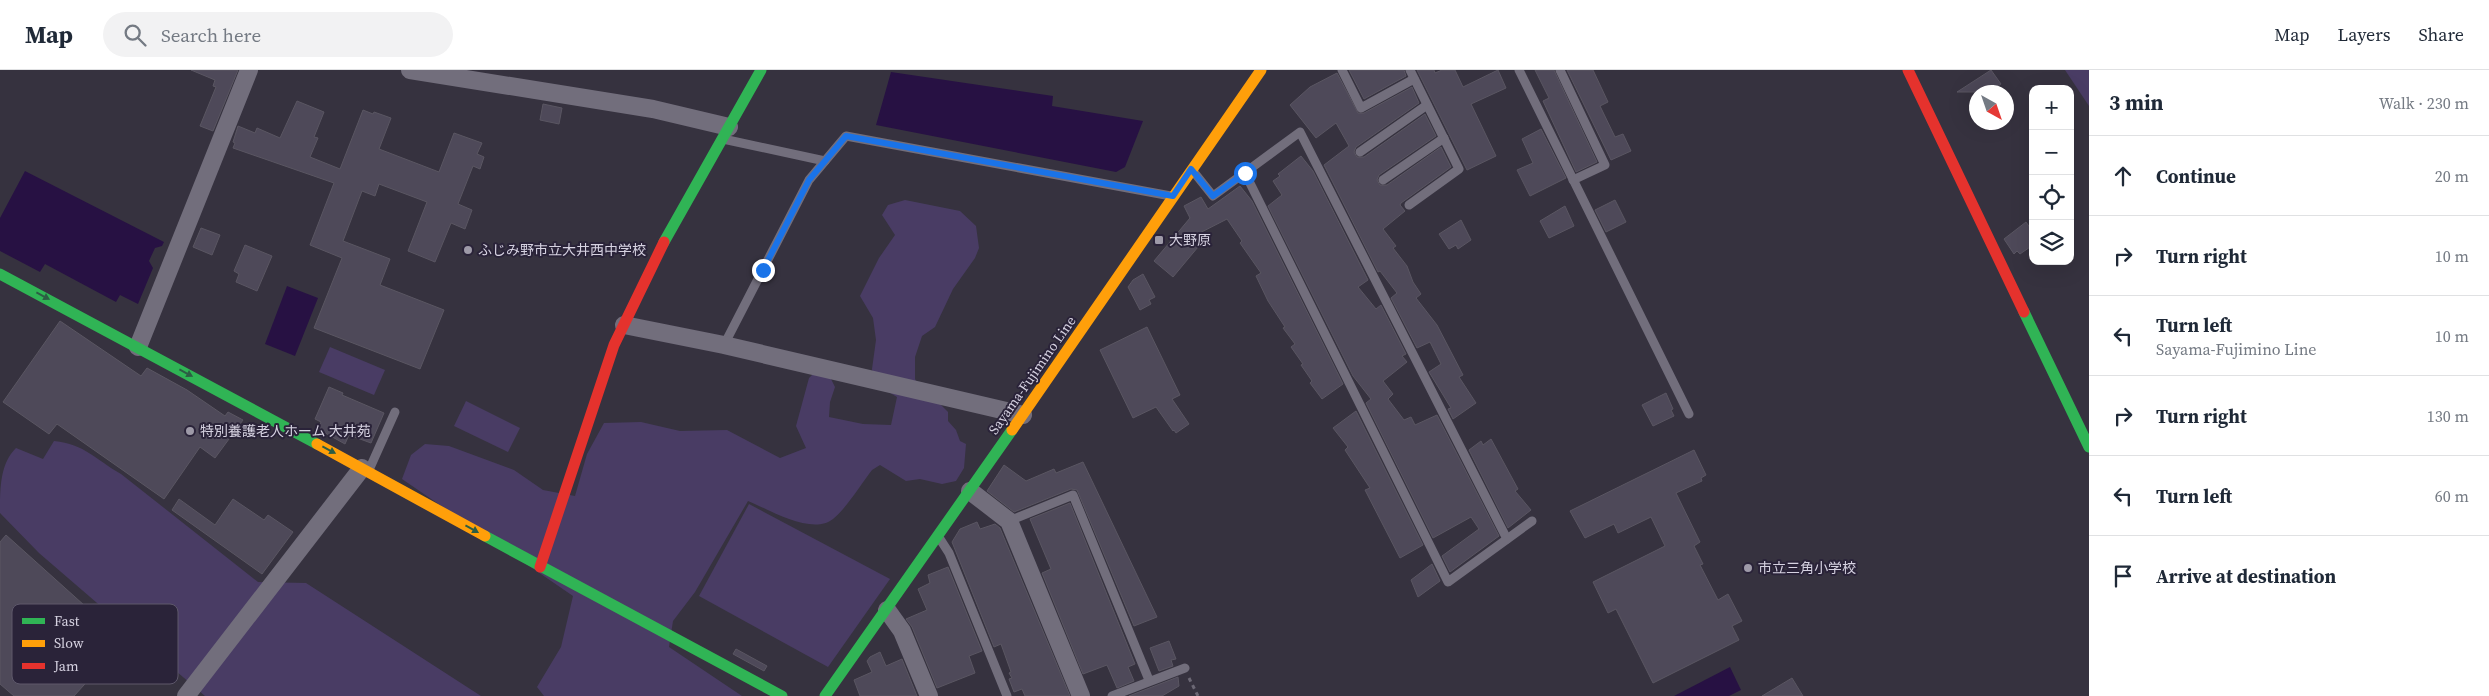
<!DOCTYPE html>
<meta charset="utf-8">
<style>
body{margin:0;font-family:"Source Serif 4","Noto Sans JP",serif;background:#f2f2f3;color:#1f2937}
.controls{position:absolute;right:15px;top:15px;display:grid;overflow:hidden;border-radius:10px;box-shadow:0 5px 20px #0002}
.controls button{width:45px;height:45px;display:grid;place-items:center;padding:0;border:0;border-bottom:1px solid #e0e1e3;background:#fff;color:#1f2937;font:25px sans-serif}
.compass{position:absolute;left:1969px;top:15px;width:45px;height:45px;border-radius:50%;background:#fff;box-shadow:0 5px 20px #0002;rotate:140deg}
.stop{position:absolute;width:15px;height:15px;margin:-11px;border:4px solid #1a73e8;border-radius:50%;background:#fff}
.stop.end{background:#1a73e8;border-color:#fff;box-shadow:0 1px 5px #0008}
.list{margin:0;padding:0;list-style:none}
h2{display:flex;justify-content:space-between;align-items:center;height:65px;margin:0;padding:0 20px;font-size:21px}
h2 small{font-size:16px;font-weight:400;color:#747a83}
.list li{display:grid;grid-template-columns:32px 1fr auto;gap:15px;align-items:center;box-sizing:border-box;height:80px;padding:0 20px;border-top:1px solid #e0e1e3}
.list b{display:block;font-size:19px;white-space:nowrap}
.list p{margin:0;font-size:16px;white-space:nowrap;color:#747a83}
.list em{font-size:16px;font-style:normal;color:#747a83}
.icon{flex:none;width:28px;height:28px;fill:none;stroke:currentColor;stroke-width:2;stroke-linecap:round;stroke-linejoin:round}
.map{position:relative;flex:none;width:2089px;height:626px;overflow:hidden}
header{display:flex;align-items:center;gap:30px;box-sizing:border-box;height:70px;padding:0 25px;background:#fff;border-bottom:1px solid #e0e1e3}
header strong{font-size:24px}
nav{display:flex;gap:28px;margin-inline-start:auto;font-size:18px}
.search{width:350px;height:45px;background:#f2f2f3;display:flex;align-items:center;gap:12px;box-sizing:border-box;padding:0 18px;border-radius:28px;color:#747a83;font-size:19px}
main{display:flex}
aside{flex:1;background:#fff}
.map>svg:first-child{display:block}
</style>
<header>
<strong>Map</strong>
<div class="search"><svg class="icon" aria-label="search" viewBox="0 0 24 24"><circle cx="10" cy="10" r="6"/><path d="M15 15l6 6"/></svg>Search here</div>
<nav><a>Map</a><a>Layers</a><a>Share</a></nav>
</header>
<main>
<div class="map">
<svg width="2089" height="626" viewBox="0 0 2089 626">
<rect width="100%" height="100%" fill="#36323f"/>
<!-- green -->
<g fill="#493c64">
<polygon points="2065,0 2089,0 2089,36"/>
<path d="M 905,130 L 960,141 L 976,156 L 979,178 L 975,188 L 953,219 L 935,257 L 922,266 L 915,287 L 915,309 L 923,325 L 940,334 L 948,342 L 948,351 L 956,360 L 960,371 L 966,374 L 964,398 L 956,411 L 942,414 L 920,409 L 906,411 L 880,395 L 872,400 C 862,413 845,440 833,449 C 812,466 768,439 748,431 L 695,522 L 673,551 L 669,577 L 742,626 L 544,626 L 537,617 L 561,577 L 573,526 L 402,409 L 411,385 L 425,374 L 449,376 L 514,400 L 543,420 L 575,426 L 587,384 L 604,353 L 641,352 L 680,361 L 727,360 L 780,388 L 806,378 L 796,356 L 809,308 L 814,303 L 829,305 L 835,317 L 830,332 L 829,347 L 863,354 L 891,355 L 897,327 L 875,314 L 872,299 L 876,270 L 873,248 L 860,226 L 879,188 L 895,165 L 882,145 L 888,135 Z"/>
<polygon points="330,277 385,300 374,325 319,302"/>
<polygon points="466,331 520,358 508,382 454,356"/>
<path d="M 54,371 C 85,374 96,390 121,404 L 258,512 L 306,513 L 481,626 L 205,626 L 39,483 L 0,443 C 0,418 0,394 16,378 L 43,389 Z"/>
<polygon points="749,434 890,509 828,597 699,526"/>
</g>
<!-- water -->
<g fill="#271143">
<polygon points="891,2 1053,26 1052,36 1143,51 1125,97 1116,102 876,55"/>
<polygon points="25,101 164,172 162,176 155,178 149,191 153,198 138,234 120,225 116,232 45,194 40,202 0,181 0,148"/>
<polygon points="287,216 318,228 295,286 265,274"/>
<polygon points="1730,597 1741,620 1729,626 1674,626"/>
</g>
<!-- building -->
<g fill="#4e4959" stroke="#5a5662">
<polygon points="191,0 238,0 213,61 200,56 216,17 213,16 215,10"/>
<polygon points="1349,0 1404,0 1406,6 1364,29"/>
<polygon points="1417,0 1434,0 1435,3 1442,0 1455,0 1463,17 1498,0 1506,18 1471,34 1496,86 1467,100"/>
<polygon points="1535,0 1554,0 1597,92 1576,102 1543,31 1549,28"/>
<polygon points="1567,0 1593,0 1608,32 1600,36 1615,67 1623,64 1631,81 1611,90"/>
<polygon points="1991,0 2001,14 1989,22 1957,22"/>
<polygon points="1337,3 1358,43 1364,43 1412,17 1419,33 1356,77 1354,82 1357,87 1364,87 1425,44 1436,66 1379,105 1377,110 1380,115 1387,115 1441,77 1451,97 1401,133 1400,135 1405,141 1383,159 1396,176 1393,178 1407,196 1413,212 1421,224 1416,228 1437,255 1463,305 1459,307 1476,333 1453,349 1448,339 1451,338 1429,302 1441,294 1430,272 1417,278 1391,228 1397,223 1380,201 1378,202 1324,95 1349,76 1336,53 1316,68 1290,35 1310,17"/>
<polygon points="297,31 324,42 314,67 318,68 310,87 340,99 363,40 373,44 374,42 391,48 379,79 439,102 454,63 482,73 477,84 484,87 480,99 473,96 458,134 472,140 465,159 451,153 435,192 408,181 427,132 379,114 375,126 362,121 343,171 390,189 380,215 444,240 420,299 314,258 342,188 310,175 334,113 233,78 235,73 233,72 238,56 255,63 257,58 280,68"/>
<polygon points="543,34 562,38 559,54 540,50"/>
<polygon points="1541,59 1566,108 1530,126 1517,100 1533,93 1522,69"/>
<polygon points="1301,86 1313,101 1368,210 1358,217 1376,239 1381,235 1406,284 1402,286 1407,292 1383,311 1393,324 1388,329 1404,350 1411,347 1415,355 1437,345 1499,466 1450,502 1442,486 1479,459 1471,447 1433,468 1366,333 1371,329 1353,306 1268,136 1282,125 1273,111 1280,106 1278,104"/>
<polygon points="1240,116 1252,131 1343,314 1322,329 1310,313 1312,311 1301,295 1303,294 1291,277 1295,274 1283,258 1285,257 1268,231 1256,206 1261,203 1240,173 1242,171 1227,149 1188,169 1198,177 1173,207 1154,191 1190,148 1184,136 1201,127 1208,139"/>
<polygon points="1615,130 1626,152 1606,162 1595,140"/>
<polygon points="1565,136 1574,156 1549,168 1540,151"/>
<polygon points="1461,150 1471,170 1458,179 1456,175 1449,179 1439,164"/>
<polygon points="2026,152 2033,162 2033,175 2020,184 2017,181 2014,184 2004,169"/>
<polygon points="201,158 220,165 212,185 193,177"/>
<polygon points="245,175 272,186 257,221 236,212 239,204 234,201"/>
<polygon points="1143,204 1155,227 1149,230 1151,234 1140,240 1128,217 1133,210"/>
<polygon points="60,251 141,306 147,298 187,320 225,346 228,342 243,350 215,388 200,377 164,429 57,354 49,364 3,332"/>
<polygon points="1147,257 1180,325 1172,329 1189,354 1176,363 1174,360 1173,361 1156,337 1133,348 1100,280"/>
<polygon points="329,317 343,323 342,325 384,343 371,373 349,365 345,374 318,359 321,352 315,349"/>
<polygon points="1666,323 1673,339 1671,340 1674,346 1653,356 1642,335"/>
<polygon points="1356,341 1423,475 1400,488 1365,420 1370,418 1345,380 1348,377 1333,358"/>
<polygon points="1491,369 1518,419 1515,421 1531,440 1508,458 1469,380 1481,371 1483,375"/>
<polygon points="1694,380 1706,405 1701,408 1702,411 1676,423 1700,472 1694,476 1703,494 1700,495 1718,530 1728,524 1742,551 1732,556 1739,570 1653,613 1616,539 1608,543 1593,512 1665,476 1651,447 1618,463 1614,454 1585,468 1570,441"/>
<polygon points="1083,392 1157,547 1134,556 1077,420 1071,419 1014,442 987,421 1004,395 1026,411 1054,399 1056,403"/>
<polygon points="179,429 215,455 233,429 264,450 268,445 293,462 262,504 172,440"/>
<polygon points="1070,433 1135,594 1128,597 1134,611 1117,618 1107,595 1083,604 1042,503 1051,499 1030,449"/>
<polygon points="977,452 980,459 995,454 1000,458 1070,626 1025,626 1022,619 1014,622 1009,609 1012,608 1009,603 1011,602 1001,574 994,577 952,472 960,459"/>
<polygon points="6,465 124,571 74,626 14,626 0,614 0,472"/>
<polygon points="1432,494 1440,511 1418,527 1411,510"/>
<polygon points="948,497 982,581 969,586 975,603 937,618 912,557 906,549 927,540 918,519 930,513 928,505"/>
<polygon points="1169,571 1176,589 1171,590 1173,596 1159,601 1150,578"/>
<polygon points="736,579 767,596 764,601 733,584"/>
<polygon points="880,582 886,596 902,589 917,626 860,626 854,610 872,602 867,591 870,587"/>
<polygon points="1178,607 1179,616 1162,626 1129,626"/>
<polygon points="1792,608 1803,626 1762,626"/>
</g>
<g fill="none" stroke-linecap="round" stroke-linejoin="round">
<!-- path -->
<polyline stroke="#6c6875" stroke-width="3" stroke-dasharray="4 4" stroke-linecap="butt" points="1189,608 1198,626"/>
<!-- lane -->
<g stroke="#726e7c" stroke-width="9">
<polyline points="1342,0 1361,38 1414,9"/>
<polyline points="1519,0 1689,344"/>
<polyline points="1560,0 1605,95 1573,110"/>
<polyline points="723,69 825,91"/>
<polyline points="1360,82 1427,35"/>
<polyline points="1193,101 1213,126 1300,62 1507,469"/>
<polyline points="1245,103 1448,512 1532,451"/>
<polyline points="1383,110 1444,68"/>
<polyline points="1409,135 1459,99 1410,0"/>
<polyline points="724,275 809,110 846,66 1171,126"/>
<polyline points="369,400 395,342"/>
<polyline points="1009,451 1073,425 1149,610"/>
<polyline points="940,469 949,483 1007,626"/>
<polyline points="1112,626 1185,598"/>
</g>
<!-- street -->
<g stroke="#726e7c" stroke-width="18">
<polyline points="410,0 653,39 729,57"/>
<polyline points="624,255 724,275 1023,345"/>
<polyline points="138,277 249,0"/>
<polyline points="970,421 1009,451 1081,626"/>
<polyline points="887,540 902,561 929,626"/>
<polyline points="186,626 362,398"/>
</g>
<!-- fast -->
<g stroke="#30b455" stroke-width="11">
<polyline points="664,172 761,0"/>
<polyline points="0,204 317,374"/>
<polyline points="2024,242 2089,377"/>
<polyline points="485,466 782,626"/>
<polyline points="825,626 1012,360"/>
</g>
<!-- slow -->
<g stroke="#ff9f0a" stroke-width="11">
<polyline points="1012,360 1261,0"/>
<polyline points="317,374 485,466"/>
</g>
<!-- jam -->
<g stroke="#e5322d" stroke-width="11">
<polyline points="1908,0 2024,242"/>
<polyline points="540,497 614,275 664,172"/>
</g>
</g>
<!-- one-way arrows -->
<defs><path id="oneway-solid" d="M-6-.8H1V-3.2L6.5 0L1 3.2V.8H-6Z" transform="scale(1.25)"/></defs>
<g fill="#2c5d44">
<use href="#oneway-solid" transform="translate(43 226) rotate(28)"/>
<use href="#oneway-solid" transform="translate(186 303) rotate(28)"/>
<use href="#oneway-solid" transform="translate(329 380) rotate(28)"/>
<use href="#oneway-solid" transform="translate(472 459) rotate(29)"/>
</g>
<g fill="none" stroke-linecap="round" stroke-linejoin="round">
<!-- route -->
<polyline stroke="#1a73e8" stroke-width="6" points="763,200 809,110 846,66 1173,126 1191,99 1213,126 1245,103"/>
</g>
<!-- markers -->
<g fill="#9e9aa8" stroke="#2a2339" stroke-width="2">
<rect x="1154" y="165" width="10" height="10" rx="2.5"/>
<circle cx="468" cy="180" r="5"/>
<circle cx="190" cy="361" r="5"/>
<circle cx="1748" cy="498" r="5"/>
</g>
<g text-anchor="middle" stroke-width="4" stroke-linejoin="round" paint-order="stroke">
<!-- poi labels -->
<g font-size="14" fill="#d6d2e1" stroke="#2a2339" text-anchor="start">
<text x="1169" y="175">大野原</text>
<text x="478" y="185">ふじみ野市立大井西中学校</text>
<text x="200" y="366">特別養護老人ホーム 大井苑</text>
<text x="1758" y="503">市立三角小学校</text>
</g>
<!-- street labels -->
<g font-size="14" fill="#d6d2e1" stroke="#2a2339">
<text transform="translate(1032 305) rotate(-55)" y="5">Sayama-Fujimino Line</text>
</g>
</g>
<!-- legend -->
<rect x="12" y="534" width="166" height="80" rx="8" fill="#2a2339" stroke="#5e586b" stroke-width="1"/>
<rect x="22" y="548" width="23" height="6" fill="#30b455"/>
<rect x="22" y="570" width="23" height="7" fill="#ff9f0a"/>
<rect x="22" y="593" width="23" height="6" fill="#e5322d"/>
<g font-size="14" fill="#d6d2e1">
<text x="54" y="556">Fast</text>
<text x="54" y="578">Slow</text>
<text x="54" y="601">Jam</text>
</g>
</svg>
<div class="controls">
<button>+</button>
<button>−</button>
<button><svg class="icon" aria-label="locate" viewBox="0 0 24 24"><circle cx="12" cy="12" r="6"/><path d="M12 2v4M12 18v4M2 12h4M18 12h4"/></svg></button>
<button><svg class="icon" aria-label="layers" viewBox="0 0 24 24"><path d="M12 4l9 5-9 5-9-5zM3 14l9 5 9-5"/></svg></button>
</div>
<svg class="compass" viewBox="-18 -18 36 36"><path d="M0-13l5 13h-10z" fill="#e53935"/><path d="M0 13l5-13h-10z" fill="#747a83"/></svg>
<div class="stop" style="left:1245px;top:103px"></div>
<div class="stop end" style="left:763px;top:200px"></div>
</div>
<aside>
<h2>3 min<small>Walk · 230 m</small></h2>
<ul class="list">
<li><svg class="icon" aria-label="ahead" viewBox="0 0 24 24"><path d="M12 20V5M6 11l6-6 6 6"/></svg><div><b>Continue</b></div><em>20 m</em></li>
<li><svg class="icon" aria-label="right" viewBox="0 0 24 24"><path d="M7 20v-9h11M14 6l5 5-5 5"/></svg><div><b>Turn right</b></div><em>10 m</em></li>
<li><svg class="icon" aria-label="left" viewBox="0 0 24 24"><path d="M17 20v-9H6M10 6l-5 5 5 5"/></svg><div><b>Turn left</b><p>Sayama-Fujimino Line</p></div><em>10 m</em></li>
<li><svg class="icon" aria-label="right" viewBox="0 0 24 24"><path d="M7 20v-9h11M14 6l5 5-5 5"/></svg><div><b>Turn right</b></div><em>130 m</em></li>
<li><svg class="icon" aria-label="left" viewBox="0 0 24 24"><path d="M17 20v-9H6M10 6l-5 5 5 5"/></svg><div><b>Turn left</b></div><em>60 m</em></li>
<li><svg class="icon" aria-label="arrive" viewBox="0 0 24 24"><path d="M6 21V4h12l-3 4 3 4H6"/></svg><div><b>Arrive at destination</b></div></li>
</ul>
</aside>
</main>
